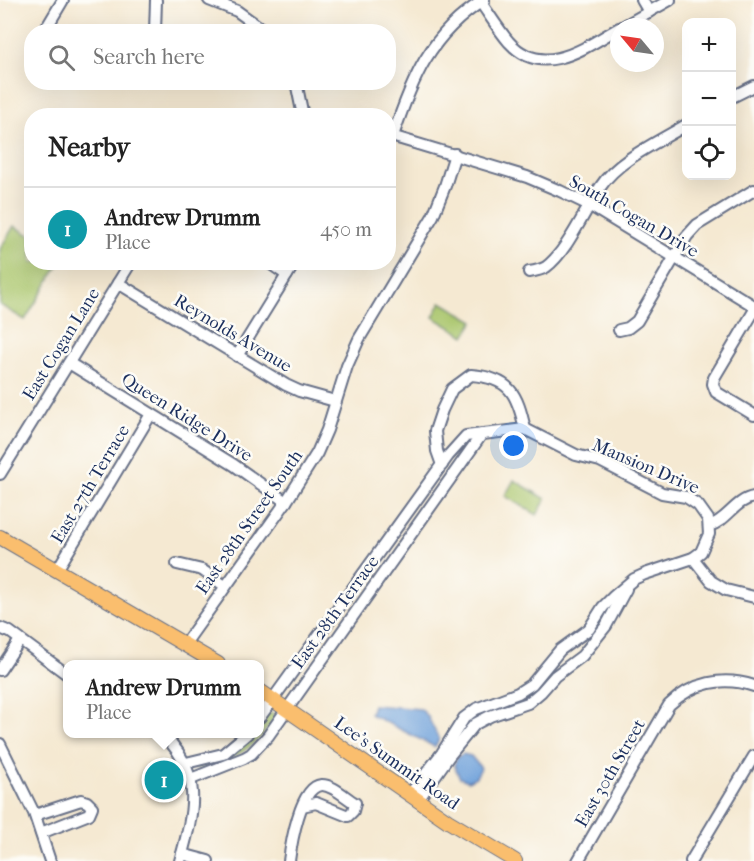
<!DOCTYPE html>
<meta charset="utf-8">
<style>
body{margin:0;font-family:"IM FELL French Canon",serif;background:#f6f6f6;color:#222}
.controls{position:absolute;right:18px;top:18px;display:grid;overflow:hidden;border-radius:12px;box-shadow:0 6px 24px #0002}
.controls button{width:54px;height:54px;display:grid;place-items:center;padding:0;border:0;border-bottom:2px solid #e0e0e0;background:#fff;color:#222;font:30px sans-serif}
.compass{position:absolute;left:610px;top:18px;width:54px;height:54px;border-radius:50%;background:#fff;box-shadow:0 6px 24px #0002;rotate:299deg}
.you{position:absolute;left:514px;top:446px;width:21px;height:21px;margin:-15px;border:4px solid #fff;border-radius:50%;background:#1a73e8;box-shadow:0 0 0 9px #1a73e833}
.badge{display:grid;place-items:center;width:39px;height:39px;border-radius:50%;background:#7c3aed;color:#fff;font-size:20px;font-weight:700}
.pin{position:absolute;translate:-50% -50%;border:3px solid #fff;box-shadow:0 2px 6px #0006}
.popup{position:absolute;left:63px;top:660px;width:201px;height:78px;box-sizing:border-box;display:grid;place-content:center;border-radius:12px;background:#fff;filter:drop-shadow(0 2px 4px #0005);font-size:20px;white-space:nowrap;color:#767676}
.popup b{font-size:22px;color:#222}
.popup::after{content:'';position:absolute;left:50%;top:100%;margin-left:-12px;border:12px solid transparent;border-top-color:#fff}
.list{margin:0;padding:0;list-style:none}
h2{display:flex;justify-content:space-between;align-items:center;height:78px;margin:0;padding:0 24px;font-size:26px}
h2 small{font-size:20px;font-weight:400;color:#767676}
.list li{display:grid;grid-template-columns:39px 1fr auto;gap:18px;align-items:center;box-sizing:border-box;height:84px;padding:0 24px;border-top:2px solid #e0e0e0}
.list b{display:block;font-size:22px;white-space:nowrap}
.list p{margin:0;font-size:20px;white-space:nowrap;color:#767676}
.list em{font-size:20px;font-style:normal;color:#767676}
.icon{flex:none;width:33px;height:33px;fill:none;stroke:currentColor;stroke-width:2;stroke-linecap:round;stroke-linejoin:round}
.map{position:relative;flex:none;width:754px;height:861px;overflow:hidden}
.search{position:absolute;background:#fff;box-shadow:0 6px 24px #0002;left:24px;top:24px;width:372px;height:66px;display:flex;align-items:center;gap:15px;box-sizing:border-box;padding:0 21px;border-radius:24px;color:#767676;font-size:22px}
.panel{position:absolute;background:#fff;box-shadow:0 6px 24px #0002;left:24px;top:108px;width:372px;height:162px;border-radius:24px}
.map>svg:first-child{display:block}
</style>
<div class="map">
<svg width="754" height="861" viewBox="0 0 754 861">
<rect width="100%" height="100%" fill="#fdfcf7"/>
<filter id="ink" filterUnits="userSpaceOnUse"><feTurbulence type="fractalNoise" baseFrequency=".0167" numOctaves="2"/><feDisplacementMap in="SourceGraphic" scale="12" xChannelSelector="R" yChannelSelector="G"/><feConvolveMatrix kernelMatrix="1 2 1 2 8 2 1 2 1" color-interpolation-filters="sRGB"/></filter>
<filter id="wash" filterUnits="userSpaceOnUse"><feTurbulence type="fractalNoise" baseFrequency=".008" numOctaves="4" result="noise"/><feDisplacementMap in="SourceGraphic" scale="24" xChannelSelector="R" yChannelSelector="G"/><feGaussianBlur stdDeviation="1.35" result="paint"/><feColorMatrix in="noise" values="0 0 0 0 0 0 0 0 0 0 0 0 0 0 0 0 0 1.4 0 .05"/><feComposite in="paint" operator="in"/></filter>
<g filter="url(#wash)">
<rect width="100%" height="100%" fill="#f5e9d2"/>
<!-- green -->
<g fill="#aac66d" stroke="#627a66" stroke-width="1.5">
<polygon points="14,226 31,236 32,262 60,263 25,320 0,305 0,249"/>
<polygon points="441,302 474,321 465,336 433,317"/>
<polygon points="514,480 546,499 537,515 505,496"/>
<path d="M 268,712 L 274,714 L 275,717 C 261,742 242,755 215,765 C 209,767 203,769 196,769 L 198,765 L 227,755 L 252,734 L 260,734 L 260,722 Z"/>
</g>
<!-- water -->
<g fill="#70a1da" stroke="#46689c" stroke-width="1.5">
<polygon points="373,705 421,709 428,717 439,739 435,747 370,714"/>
<polygon points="463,754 471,756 481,768 476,777 468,781 460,778 454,765 457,757"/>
</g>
</g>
<g filter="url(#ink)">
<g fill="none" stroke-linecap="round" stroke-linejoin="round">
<!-- minor casing -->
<g stroke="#677087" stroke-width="14">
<g id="minor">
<polyline points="209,0 237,11 266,32"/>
<path d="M 479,0 C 489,14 498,29 509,42 C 543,80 586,47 619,28"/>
<polyline points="642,0 649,12"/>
<polyline points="622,27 670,0"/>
<polyline points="44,32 63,0"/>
<polyline points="155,32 156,0"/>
<polyline points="296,82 303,116"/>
<polyline points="732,97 754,86"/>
<polyline points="388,135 527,177 560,191 589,205 754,306"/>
<path d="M 393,136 C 412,79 430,34 484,0"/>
<polyline points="268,262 287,275"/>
<path d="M 529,272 C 535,271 541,270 546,267 C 567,252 586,208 601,186 C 618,160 660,141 686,125"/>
<polyline points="118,283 286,385 299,391 335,401"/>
<polyline points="754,311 714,378 713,384 716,392 754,415"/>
<polyline points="619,330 628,328 637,321 687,236 697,225 754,190"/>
<polyline points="237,356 295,262"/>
<polyline points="69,363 234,465 286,502"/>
<path d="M 442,465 L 437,451 L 435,431 L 442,410 L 452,389 L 471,375 C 510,378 517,393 525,429"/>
<polyline points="0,474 131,262"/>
<path d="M 709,526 C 727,521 735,500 754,497"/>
<polyline points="693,558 711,581 726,590 754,597"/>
<polyline points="177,564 202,570 225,586"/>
<polyline points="57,570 151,414"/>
<polyline points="0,628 10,632 68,675"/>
<polyline points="184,645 286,502 317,453 327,430 347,366 359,339 433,216 445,186 455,154"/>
<polyline points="0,670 20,640"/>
<polyline points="260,717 448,456 466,436 525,429"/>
<path d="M 163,734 C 204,775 194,810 180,861"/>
<polyline points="0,744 34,813 50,861"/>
<polyline points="186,763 223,754 247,734"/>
<polyline points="191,779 244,758 251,754 268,736 482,434"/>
<polyline points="410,794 442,753 464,718 476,709 518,693 532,684 560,650 589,629 603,607 614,596 634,579 645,574 693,558 701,552 709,534 708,519 698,505 686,497 662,493 600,461 576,455 525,429"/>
<polyline points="418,800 449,756 475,724 490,716 528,703 541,692 555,676 582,656 606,626 626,589"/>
<polyline points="35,815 81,800 87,802 92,807 89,814 41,833"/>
<polyline points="182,854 208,861"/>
<path d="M 289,861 C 291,845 300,787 321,785 C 332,784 346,798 355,803 L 353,811 L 348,816 L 316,803 L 302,806"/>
<path d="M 578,861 L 669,705 C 693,682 723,676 754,686"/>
<polyline points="691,861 754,756"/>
</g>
</g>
<!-- major casing -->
<g stroke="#677087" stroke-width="16">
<g id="major">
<polyline points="0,537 218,664"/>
<polyline points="260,691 448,821 515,861"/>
</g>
</g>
<!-- minor -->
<use href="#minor" stroke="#fff" stroke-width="10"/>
<!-- major -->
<use href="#major" stroke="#fabe6e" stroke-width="14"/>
</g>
</g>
<g text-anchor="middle" stroke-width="5" stroke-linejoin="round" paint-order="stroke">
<!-- street labels -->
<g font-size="18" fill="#1b2f5e" stroke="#fdfcf7">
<text transform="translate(634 216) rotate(30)" y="6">South Cogan Drive</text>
<text transform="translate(233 333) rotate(31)" y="6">Reynolds Avenue</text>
<text transform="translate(61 344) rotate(-58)" y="6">East Cogan Lane</text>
<text transform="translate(187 417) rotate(32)" y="6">Queen Ridge Drive</text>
<text transform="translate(646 466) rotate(23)" y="6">Mansion Drive</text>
<text transform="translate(90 484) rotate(-59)" y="6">East 27th Terrace</text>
<text transform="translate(249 522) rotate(-55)" y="6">East 28th Street South</text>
<text transform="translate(335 612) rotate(-54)" y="6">East 28th Terrace</text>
<text transform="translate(397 763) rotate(35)" y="6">Lee's Summit Road</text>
<text transform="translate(610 773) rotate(-60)" y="6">East 30th Street</text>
</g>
</g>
</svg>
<div class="controls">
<button>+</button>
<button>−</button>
<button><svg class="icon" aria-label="locate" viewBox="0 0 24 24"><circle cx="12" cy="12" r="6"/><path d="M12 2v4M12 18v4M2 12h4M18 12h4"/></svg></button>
</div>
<svg class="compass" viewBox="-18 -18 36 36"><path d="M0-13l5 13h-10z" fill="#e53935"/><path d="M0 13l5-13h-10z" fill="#767676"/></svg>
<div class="you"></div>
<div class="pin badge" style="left:164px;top:780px;background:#0f9aa8">1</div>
<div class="popup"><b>Andrew Drumm</b>Place</div>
<div class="search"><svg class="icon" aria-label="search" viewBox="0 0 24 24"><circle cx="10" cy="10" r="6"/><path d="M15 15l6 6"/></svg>Search here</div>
<section class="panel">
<h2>Nearby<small></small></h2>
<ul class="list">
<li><span class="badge" style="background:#0f9aa8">1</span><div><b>Andrew Drumm</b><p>Place</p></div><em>450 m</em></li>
</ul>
</section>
</div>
